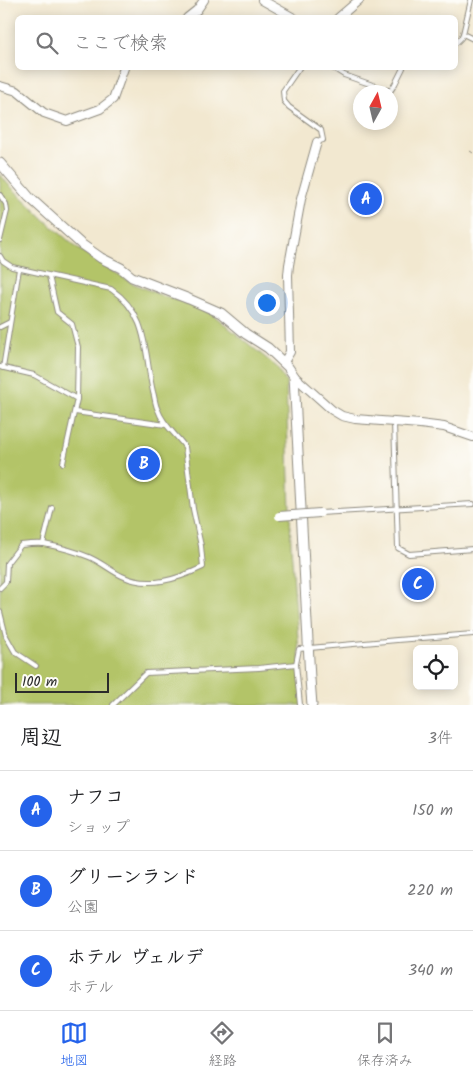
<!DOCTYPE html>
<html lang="ja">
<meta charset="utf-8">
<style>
body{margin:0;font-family:Kalam,"Klee One",sans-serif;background:#f6f6f6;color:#202124}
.controls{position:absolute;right:15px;bottom:15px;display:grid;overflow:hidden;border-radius:8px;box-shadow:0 2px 12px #0003}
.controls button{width:45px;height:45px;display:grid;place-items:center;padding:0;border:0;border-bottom:1px solid #e0e0e0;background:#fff;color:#202124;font:25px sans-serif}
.compass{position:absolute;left:353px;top:85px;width:45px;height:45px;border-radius:50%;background:#fff;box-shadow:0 2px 12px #0003;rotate:8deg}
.scale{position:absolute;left:15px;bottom:12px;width:94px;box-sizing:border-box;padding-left:5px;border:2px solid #2b2b2b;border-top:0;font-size:14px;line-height:18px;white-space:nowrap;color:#2b2b2b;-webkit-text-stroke:4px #fdfcf7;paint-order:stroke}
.you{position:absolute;left:266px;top:302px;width:18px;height:18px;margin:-12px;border:4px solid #fff;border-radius:50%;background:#1a73e8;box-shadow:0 0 0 8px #1a73e833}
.badge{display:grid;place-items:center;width:32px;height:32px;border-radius:50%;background:#2563eb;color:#fff;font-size:16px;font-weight:700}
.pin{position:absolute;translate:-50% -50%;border:2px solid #fff;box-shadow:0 1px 5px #0006}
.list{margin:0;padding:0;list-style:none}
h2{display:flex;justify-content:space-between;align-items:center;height:65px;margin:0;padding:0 20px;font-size:21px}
h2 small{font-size:16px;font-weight:400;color:#757577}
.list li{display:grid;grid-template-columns:32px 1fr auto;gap:15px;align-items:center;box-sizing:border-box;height:80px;padding:0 20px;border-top:1px solid #e0e0e0}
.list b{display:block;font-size:19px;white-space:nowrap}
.list p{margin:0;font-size:16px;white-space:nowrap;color:#757577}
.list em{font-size:16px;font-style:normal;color:#757577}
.icon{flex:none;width:28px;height:28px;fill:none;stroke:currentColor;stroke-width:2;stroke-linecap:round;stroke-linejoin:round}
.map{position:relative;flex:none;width:473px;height:705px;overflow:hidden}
.search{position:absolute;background:#fff;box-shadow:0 2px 12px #0003;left:15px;right:15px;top:15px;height:55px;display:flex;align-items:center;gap:12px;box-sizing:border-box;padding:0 18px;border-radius:8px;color:#757577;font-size:19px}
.sheet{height:305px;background:#fff}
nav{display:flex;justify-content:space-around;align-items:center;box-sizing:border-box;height:70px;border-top:1px solid #e0e0e0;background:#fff;font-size:14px;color:#757577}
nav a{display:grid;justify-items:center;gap:2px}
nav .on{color:#2563eb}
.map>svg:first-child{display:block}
</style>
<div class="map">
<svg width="473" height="705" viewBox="0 0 473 705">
<rect width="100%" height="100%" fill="#fdfcf7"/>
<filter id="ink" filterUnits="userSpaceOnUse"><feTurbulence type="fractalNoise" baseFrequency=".02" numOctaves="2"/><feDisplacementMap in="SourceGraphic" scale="10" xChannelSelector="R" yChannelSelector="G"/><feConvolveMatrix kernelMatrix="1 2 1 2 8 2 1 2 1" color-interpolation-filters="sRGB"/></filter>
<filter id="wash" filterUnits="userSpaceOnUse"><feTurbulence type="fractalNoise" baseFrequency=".0096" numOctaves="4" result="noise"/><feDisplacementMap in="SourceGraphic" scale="20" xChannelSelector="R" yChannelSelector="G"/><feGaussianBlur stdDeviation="1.12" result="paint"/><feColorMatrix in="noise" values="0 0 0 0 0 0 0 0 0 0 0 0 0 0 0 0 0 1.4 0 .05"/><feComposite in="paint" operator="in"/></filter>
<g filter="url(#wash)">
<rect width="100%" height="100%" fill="#f2e8d0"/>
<!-- green -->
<polygon fill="#b3c468" stroke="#6f784a" points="0,174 7,183 45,220 78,249 132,283 165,297 193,305 212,314 278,368 286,382 291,546 303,705 0,705"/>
</g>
<g filter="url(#ink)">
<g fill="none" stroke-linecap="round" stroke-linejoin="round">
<!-- service casing -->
<g stroke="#8e8a7e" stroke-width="6">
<g id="service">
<polyline points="463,34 473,39"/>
<polyline points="456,43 461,38 463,34 471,0"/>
<polyline points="299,68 283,91 284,101 289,107 321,130 323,140 317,142"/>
<polyline points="333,68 344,75 387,90 391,90 395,84 403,68"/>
<polyline points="0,195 6,204 7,211 0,240"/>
<path d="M 0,256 L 3,261 L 12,267 L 111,289 C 149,315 144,352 153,392 C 155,398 155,405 158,410 C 163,425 176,434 185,447 L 193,509 L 201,546 L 203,567 C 178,579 149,589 122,576 C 111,571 101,562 89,557 C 75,551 59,547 44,544 C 37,543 29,544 21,545 L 7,563 L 6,582 L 0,588"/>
<polyline points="49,276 57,312 72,324 78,347 77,399 63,463"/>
<polyline points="0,327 10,322"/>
<polyline points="0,367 34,375 77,399"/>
<polyline points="3,368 19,269"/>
<polyline points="75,412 166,425"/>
<polyline points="394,422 398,548 409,554 473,549"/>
<polyline points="320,513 473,504"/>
<polyline points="43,544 52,508"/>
<polyline points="0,612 6,636 15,652 36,666"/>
<polyline points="113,705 146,673 259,668 296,664"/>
<polyline points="300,705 296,664 299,649 397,640 473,634"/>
</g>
</g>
<!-- minor casing -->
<g stroke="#8e8a7e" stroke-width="10">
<g id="minor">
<polyline points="262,0 294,18"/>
<polyline points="187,18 197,10 204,0"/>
<polyline points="338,18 359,0"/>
<polyline points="0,86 17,91 44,113 67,121 100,109 113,99 124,68"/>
<polyline points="284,362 290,352 288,275 289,265 301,199 317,142"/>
<polyline points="294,376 332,410 342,416 355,419 420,424 444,427 473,437"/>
</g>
</g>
<!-- tertiary casing -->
<g stroke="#8e8a7e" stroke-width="11">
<polyline id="tertiary" points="0,163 29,197 81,244 101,258 121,268 132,277 189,299 221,313 246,334 268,348 288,367 294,376 310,679 312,705"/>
</g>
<!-- path -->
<polyline stroke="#8e8a7e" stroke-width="1" stroke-dasharray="4 4" stroke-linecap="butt" points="470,151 473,153"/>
<!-- service -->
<use href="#service" stroke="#fff" stroke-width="4"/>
<!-- minor -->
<use href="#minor" stroke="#fff" stroke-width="8"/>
<!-- tertiary -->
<use href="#tertiary" stroke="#fff" stroke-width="9"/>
<!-- minor-bridge casing -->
<g stroke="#8e8a7e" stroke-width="10" stroke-linecap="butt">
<polyline id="minor-bridge" points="279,516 320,513"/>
</g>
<!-- minor-bridge -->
<use href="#minor-bridge" stroke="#fff" stroke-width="8"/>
</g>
</g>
</svg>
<div class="controls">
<button><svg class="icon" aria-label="locate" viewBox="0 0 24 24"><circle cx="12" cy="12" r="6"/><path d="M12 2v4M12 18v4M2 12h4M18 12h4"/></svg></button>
</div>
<svg class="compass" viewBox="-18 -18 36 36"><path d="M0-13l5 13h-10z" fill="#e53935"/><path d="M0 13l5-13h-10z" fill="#757577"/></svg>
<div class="scale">100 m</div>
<div class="you"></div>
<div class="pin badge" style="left:366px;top:199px">A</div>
<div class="pin badge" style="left:144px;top:464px">B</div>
<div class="pin badge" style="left:418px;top:584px">C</div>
<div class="search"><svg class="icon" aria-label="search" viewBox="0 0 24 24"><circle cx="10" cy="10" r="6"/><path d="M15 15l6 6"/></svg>ここで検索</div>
</div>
<section class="sheet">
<h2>周辺<small>3件</small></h2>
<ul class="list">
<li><span class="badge">A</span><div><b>ナフコ</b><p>ショップ</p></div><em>150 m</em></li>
<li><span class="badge">B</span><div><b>グリーンランド</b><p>公園</p></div><em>220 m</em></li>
<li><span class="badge">C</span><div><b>ホテル ヴェルデ</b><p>ホテル</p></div><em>340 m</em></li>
</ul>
</section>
<nav>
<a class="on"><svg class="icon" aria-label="map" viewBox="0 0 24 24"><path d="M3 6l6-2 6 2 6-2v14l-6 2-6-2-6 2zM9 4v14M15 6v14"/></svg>地図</a>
<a><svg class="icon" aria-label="directions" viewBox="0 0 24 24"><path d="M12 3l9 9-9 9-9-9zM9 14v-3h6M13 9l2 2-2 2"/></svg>経路</a>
<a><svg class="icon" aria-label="saved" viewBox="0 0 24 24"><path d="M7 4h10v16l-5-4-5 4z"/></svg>保存済み</a>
</nav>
